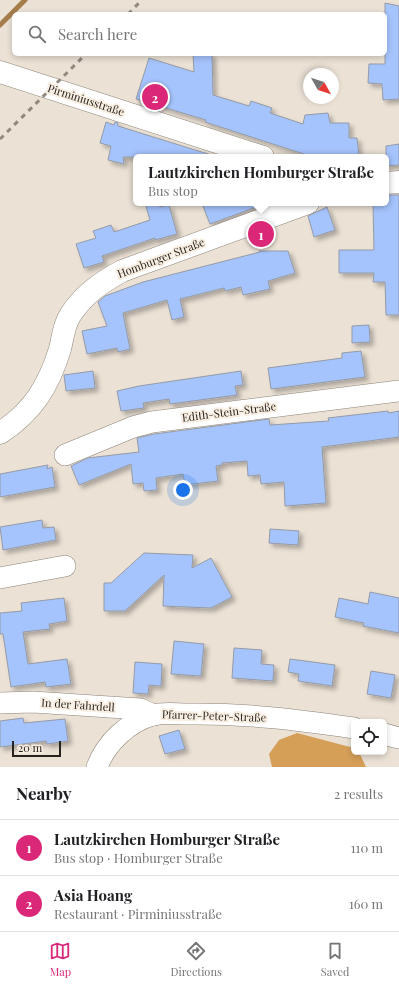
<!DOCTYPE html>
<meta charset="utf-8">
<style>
body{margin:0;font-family:"Playfair Display",serif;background:#f2f2f2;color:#202124}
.controls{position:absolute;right:12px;bottom:12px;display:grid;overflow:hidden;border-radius:6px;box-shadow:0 2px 6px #0003}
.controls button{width:36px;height:36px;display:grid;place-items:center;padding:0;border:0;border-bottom:1px solid #e0e0e0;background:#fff;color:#202124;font:20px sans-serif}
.compass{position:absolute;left:303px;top:68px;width:36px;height:36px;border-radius:50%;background:#fff;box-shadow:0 2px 6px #0003;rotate:129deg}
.scale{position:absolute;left:12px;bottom:10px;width:49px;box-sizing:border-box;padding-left:4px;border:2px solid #26231e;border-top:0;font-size:11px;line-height:14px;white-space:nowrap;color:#26231e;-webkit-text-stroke:3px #f8eee2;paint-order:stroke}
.you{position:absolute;left:183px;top:490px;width:14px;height:14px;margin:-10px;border:3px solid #fff;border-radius:50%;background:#1a73e8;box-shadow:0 0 0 6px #1a73e833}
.badge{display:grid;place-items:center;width:26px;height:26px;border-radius:50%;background:#db2777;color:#fff;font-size:13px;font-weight:700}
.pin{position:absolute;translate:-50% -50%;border:2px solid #fff;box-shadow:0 1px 4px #0006}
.popup{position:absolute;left:133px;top:154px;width:256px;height:52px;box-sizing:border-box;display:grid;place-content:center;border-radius:6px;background:#fff;filter:drop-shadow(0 1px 3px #0005);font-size:13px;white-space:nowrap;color:#757577}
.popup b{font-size:15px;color:#202124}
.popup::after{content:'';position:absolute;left:50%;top:100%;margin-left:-8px;border:8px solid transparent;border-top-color:#fff}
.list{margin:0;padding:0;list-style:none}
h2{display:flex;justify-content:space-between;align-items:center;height:52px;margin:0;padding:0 16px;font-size:17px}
h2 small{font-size:13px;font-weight:400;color:#757577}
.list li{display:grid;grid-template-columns:26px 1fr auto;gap:12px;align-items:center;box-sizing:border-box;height:56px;padding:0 16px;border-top:1px solid #e0e0e0}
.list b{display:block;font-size:15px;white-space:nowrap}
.list p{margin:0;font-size:13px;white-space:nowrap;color:#757577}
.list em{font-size:13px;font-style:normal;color:#757577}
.icon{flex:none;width:22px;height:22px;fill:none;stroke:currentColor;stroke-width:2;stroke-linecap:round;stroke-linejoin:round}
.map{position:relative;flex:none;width:399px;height:767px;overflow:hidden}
.search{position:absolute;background:#fff;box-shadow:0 2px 6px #0003;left:12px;right:12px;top:12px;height:44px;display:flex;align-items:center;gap:10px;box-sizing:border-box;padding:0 14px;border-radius:6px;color:#757577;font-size:15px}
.sheet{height:164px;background:#fff}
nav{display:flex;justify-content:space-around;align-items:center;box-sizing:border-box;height:56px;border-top:1px solid #e0e0e0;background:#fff;font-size:11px;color:#757577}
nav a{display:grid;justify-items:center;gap:2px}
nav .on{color:#db2777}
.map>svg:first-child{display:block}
</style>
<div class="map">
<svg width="399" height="767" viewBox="0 0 399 767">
<defs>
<filter id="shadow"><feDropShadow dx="3.5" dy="3.5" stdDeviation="2" flood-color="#0004"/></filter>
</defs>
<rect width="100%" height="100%" fill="#ebe1d5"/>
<!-- forest -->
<polygon fill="#d59f58" points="297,733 354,748 354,752 359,752 366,767 272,767 269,754 279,740"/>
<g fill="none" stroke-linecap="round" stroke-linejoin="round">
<!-- stream -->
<polyline stroke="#a47d4a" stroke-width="5" points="0,25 25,0"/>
</g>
<!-- building -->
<g fill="#a5c3fc" stroke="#949ba7" filter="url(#shadow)">
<polygon points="385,3 399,6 399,99 383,100 382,84 368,83 369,64 385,64"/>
<polygon points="193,54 212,54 213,95 249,106 251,101 272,108 270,113 303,124 305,115 328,113 330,123 349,123 349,138 357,138 359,157 313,157 205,122 206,120 136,99 149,58 194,72"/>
<polygon points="106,122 114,125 115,122 118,123 118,126 208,154 208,157 123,157 124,164 108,160 111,146 100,143"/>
<polygon points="399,144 399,165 386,166 386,146"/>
<polygon points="386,195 399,195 399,315 386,315 385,282 373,282 374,273 339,273 339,250 374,250 373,203 386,203"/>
<polygon points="145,203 159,203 160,207 169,205 177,234 155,240 155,238 102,256 104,262 84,268 76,244 96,238 93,231 111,225 114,232 150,220"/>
<polygon points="212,203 262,203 262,205 210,224 203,206"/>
<polygon points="327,207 335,230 314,237 308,216"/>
<polygon points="259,251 288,251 295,273 268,281 270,289 243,295 241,287 225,291 224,288 180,299 184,317 172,320 167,300 123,313 130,349 118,352 117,348 87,354 82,331 107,326 98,302 105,296 143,282 260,252"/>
<polygon points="369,325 370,342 352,343 352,326"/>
<polygon points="361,351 365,377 271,389 268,368 342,358 342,353"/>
<polygon points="93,371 95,388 66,391 64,375"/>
<polygon points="241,371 243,385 235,386 237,395 170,404 169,399 143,403 144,408 121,411 117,391 139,386"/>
<polygon points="388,411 389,413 399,411 399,437 322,447 326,503 285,506 284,482 261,484 260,475 248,476 247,461 222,463 222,465 216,466 218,481 185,485 183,474 156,478 157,490 144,491 143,483 133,484 131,464 79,485 71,466 88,458 139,452 137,438 154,434 269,419 270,425 329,421 328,418"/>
<polygon points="48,465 47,469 52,467 55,487 0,497 0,474"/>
<polygon points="42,520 43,528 54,527 56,540 3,550 0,527"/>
<polygon points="270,529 299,531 298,545 269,543"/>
<polygon points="144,553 193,555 192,568 211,558 232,597 211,608 163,606 164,575 125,611 104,611 104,583 111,583"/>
<polygon points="370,592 399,598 399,633 363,626 364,623 335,617 339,598 368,604"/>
<polygon points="64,598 67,621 49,624 50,629 23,632 28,664 67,659 71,684 46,687 45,682 11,687 3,634 0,634 0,613 22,611 21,603"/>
<polygon points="174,641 204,644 201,676 171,674"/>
<polygon points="234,648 262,650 261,664 274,665 273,681 232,678"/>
<polygon points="290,659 335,665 332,686 298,681 299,674 288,672"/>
<polygon points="135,662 162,664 161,686 149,685 148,694 133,693"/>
<polygon points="371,671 395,675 391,698 367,694"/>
<polygon points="23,718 24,723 65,719 68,741 47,744 46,741 0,747 0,721"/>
<polygon points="179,730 185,749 165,754 159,736"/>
</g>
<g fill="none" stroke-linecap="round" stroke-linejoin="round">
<!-- minor casing -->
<g stroke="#8c8378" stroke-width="22">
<g id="minor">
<polyline points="65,455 133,427 152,422 399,391"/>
<polyline points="0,578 65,566"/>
<polyline points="0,703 33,702 140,709 154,715"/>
<polyline points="384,734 399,738"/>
<path d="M 97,767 C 106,743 128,722 153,715 C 163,712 177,714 187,714 C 243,713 299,720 354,728"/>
</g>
</g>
<!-- major casing -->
<g stroke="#8c8378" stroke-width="23">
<g id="major">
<polyline points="0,72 263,157"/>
<polyline points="386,183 399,182"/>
<path d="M 0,433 C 33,412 49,385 60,349 C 63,337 64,324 71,314 C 84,294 102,282 122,271 L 308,203"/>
</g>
</g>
<!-- minor -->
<use href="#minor" stroke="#fff" stroke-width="21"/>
<!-- major -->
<use href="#major" stroke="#fff" stroke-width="22"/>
<!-- rail -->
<g stroke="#8f8980" stroke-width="3" stroke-dasharray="5 5" stroke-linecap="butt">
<polyline points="128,14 142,0"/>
<polyline points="0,139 86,54"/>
</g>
</g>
<g text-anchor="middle" stroke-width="4" stroke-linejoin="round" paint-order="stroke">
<!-- street labels -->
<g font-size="11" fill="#26231e" stroke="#f8eee2">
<text transform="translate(86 100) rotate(18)" y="4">Pirminiusstraße</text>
<text transform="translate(161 258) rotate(-21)" y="4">Homburger Straße</text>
<text transform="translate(229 412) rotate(-7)" y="4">Edith-Stein-Straße</text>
<text transform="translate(78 705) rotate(4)" y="4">In der Fahrdell</text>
<text transform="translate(214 716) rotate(2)" y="4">Pfarrer-Peter-Straße</text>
</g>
</g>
</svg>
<div class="controls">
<button><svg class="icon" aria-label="locate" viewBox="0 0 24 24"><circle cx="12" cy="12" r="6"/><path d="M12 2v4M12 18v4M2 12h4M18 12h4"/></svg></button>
</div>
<svg class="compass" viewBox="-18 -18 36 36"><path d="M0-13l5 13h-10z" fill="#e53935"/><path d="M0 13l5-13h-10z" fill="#757577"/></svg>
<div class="scale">20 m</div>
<div class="you"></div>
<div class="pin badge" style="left:261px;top:234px">1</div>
<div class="popup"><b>Lautzkirchen Homburger Straße</b>Bus stop</div>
<div class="pin badge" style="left:155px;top:97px">2</div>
<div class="search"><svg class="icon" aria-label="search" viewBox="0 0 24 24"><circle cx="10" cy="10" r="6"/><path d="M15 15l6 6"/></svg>Search here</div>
</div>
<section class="sheet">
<h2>Nearby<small>2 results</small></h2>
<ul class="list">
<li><span class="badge">1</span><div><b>Lautzkirchen Homburger Straße</b><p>Bus stop · Homburger Straße</p></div><em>110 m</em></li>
<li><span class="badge">2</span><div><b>Asia Hoang</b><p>Restaurant · Pirminiusstraße</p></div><em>160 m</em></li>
</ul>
</section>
<nav>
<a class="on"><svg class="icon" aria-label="map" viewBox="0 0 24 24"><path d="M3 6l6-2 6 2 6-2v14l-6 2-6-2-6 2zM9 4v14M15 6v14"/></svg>Map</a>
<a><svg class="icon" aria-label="directions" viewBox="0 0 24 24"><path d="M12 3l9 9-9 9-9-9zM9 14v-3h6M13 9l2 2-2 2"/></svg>Directions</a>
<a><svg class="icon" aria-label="saved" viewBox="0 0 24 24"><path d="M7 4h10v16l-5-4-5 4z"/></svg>Saved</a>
</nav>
